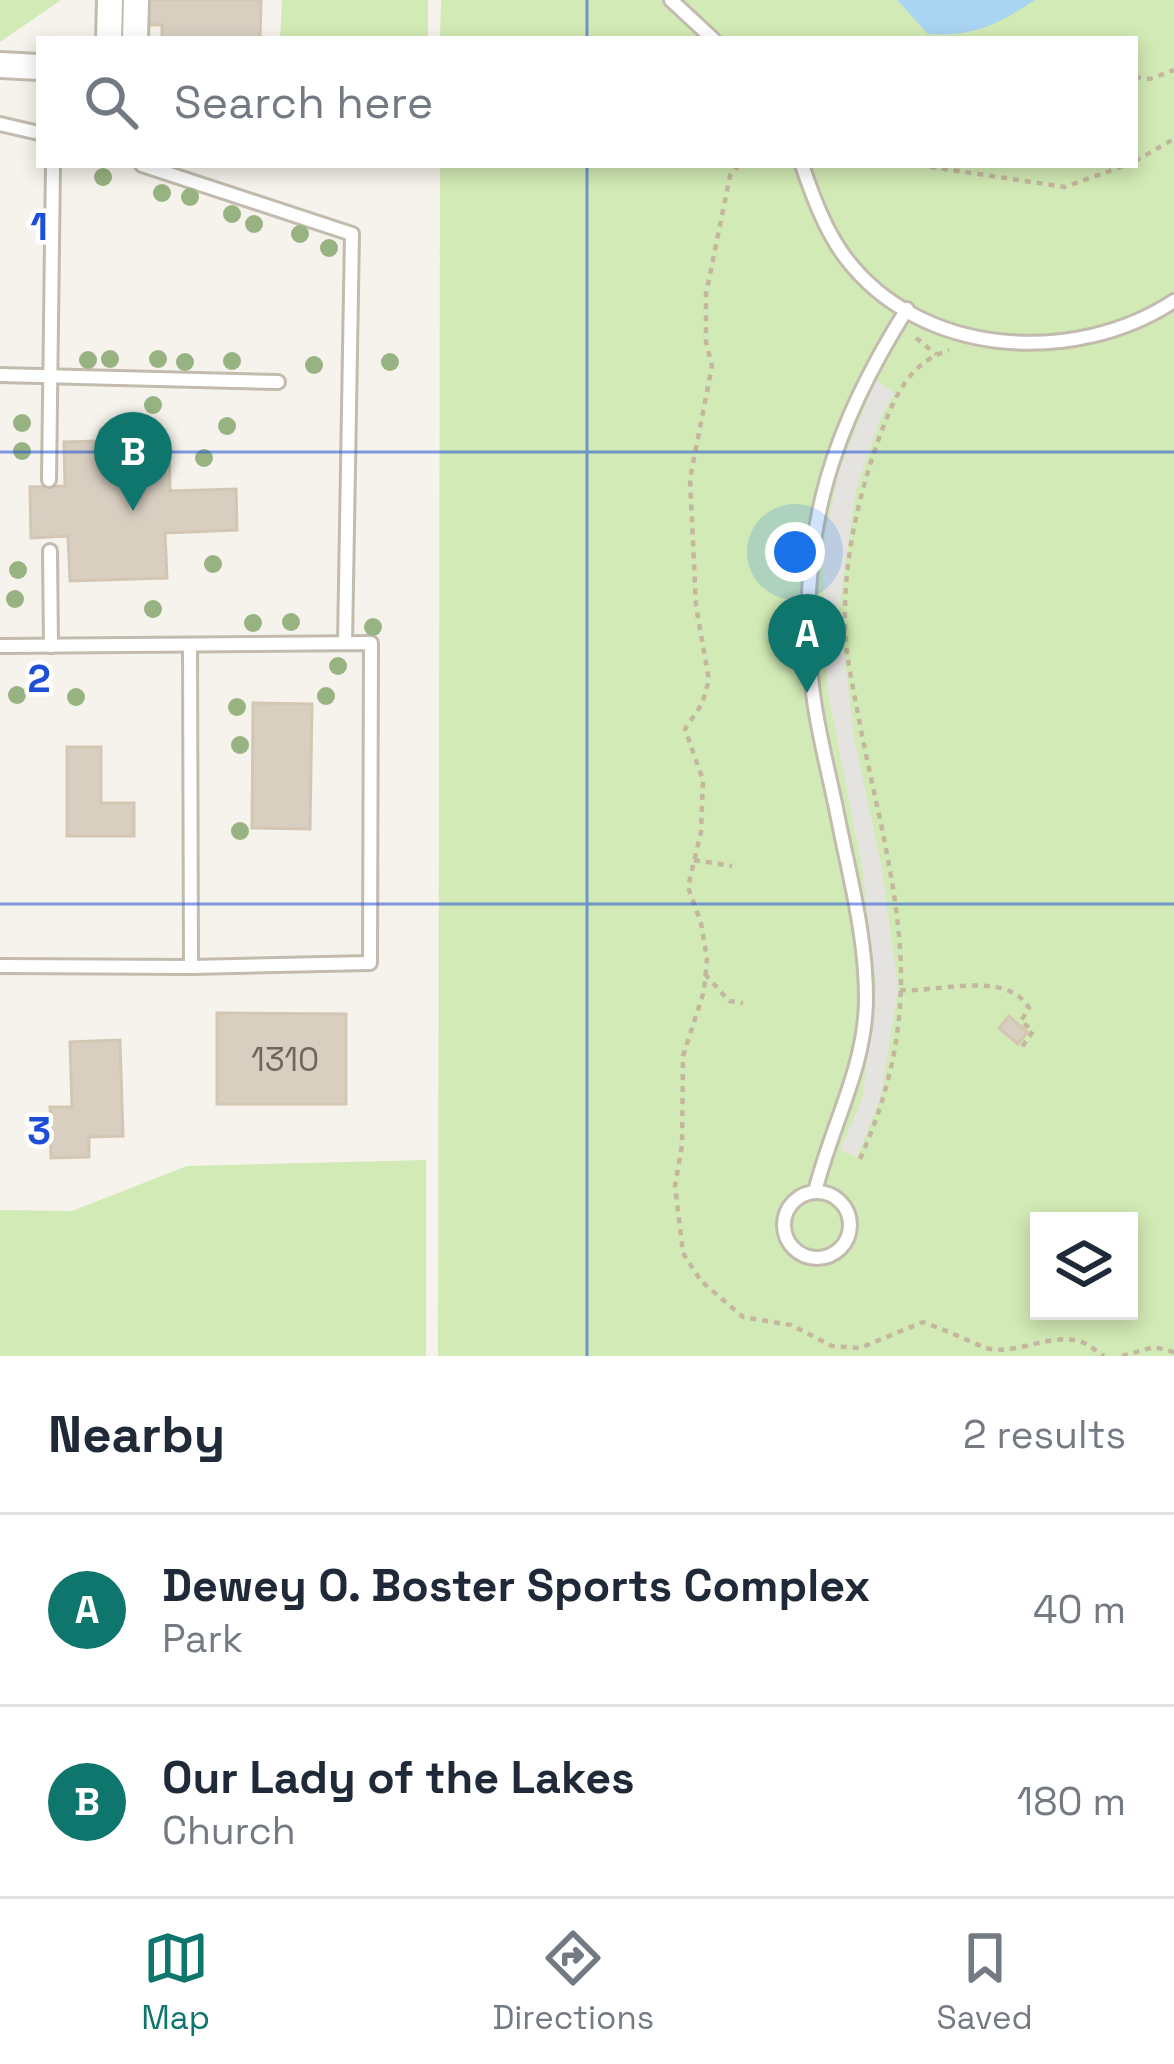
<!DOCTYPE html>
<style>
body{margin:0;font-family:"Space Grotesk",sans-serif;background:#f6f6f7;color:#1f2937}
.controls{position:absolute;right:36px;bottom:36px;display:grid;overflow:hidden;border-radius:0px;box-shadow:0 6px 18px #0003}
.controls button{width:108px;height:108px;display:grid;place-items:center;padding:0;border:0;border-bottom:3px solid #e0e1e3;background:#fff;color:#1f2937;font:60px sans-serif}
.you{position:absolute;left:795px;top:552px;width:42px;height:42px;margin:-30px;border:9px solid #fff;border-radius:50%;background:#1a73e8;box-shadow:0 0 0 18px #1a73e833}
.badge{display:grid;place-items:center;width:78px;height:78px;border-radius:50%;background:#0f766e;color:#fff;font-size:39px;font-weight:700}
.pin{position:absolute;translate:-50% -99px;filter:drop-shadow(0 3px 6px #0008)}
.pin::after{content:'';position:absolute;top:63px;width:42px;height:36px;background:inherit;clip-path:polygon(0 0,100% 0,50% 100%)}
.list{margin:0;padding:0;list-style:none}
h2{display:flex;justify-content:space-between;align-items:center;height:156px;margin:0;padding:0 48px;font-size:51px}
h2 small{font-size:39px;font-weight:400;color:#747a83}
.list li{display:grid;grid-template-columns:78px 1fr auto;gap:36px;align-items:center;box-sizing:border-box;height:192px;padding:0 48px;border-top:3px solid #e0e1e3}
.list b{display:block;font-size:45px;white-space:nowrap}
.list p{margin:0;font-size:39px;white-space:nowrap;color:#747a83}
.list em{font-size:39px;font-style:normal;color:#747a83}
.icon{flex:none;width:66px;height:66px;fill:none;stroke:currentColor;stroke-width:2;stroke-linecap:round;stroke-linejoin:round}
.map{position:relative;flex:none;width:1174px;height:1356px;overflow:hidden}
.search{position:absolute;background:#fff;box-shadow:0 6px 18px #0003;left:36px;right:36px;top:36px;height:132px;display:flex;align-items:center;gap:30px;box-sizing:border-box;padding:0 42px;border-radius:0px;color:#747a83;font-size:45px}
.sheet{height:540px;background:#fff}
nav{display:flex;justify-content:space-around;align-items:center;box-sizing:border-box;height:168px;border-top:3px solid #e0e1e3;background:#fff;font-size:33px;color:#747a83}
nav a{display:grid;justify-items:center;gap:6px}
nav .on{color:#0f766e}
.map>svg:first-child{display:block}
</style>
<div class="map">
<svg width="1174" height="1356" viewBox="0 0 1174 1356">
<rect width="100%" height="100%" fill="#f6f3ec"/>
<!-- green -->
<g fill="#d2eab5" fill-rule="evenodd">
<polygon points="0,0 61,0 0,42"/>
<polygon points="282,0 428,0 428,39 280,39"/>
<path d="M 441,0 L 1174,0 L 1174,1356 L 438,1356 L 440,165 L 1135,165 L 1135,39 L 440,39 ZM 1039,1221 L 1129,1221 L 1129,1311 L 1039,1311 Z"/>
<polygon points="426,1160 426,1356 0,1356 0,1210 72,1211 187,1166"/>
</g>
<!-- parking -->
<polygon fill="#e5e3e0" points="876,379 895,393 881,417 856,490 839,610 854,737 882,869 898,988 881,1097 857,1157 840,1150 862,1099 876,987 862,867 827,688 823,571 825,535 839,471"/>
<!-- water -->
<path fill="#a9d4f2" d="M 897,0 L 1035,0 C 997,25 973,37 928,34 Z"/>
<!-- building -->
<g fill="#d8cfc1" stroke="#d3c7b4" stroke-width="3">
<polygon points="142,0 261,0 260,39 162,39 162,25 141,25"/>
<polygon points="169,439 170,491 236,489 237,530 165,533 167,578 70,581 68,536 31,538 30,487 65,486 64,442"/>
<polygon points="253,703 312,704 310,829 252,828"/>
<polygon points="67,747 101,747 101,803 134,803 134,836 67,836"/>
<polygon points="217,1013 346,1014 346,1104 217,1104"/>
<polygon points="1009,1016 1027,1032 1018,1044 999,1028"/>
<polygon points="120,1040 123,1136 89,1137 89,1157 51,1158 50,1107 72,1107 70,1042"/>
</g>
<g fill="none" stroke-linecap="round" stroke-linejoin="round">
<!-- service casing -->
<g stroke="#c2bbae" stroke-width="18">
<g id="service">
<polyline points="671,0 713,39"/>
<polyline points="0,124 39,133"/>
<polyline points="142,165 352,234 345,643"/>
<path d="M 802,165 C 813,197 825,230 845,257 C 921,358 1075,366 1174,301"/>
<polyline points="0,375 278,382"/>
<polyline points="49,480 53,165"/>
<polyline points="50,551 51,646"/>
<polyline points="190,645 191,967"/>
<polyline points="0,646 371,643 370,963 191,967 0,966"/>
<circle cx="817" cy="1225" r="33"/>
<path d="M 815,1192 C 831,1126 866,1067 866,998 C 866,933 848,871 836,808 C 826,761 813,712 810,664 C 800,526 834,425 907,309"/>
</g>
</g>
<!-- minor casing -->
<g stroke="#c2bbae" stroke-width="30">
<g id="minor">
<polyline points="109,39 110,0"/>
<polyline points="135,39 136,0"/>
<polyline points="0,65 39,67"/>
</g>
</g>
<!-- path -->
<g stroke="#c4b79f" stroke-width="4.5" stroke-dasharray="6 6" stroke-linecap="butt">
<polyline points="1135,77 1150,79 1174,70"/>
<polyline points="1135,161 1174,139"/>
<path d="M 739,165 L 730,176 L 706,294 L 706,342 L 712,366 L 690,479 L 696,606 L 709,680 L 702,704 L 685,729 L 703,780 L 701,832 L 688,887 L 701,923 L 707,959 L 704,991 L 683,1056 L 682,1145 L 675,1186 L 683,1253 L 701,1281 L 743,1317 L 791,1325 L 832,1346 L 860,1348 L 923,1322 C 945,1330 965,1339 985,1348 C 1016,1356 1048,1333 1079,1341 C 1087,1343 1097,1352 1104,1356"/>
<polyline points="918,165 1065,187 1126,165"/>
<polyline points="916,338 936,354"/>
<polyline points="694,860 732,866"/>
<polyline points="705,974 729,1001 743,1003"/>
<path d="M 900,990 C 937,993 1006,969 1029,1008 L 1021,1021 L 1033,1031 L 1022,1047"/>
<path d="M 860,1159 C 885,1103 900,1046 901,984 C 902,894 874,802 858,714 C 852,682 844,649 845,615 C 845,554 859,495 879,438 C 894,398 908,363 949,350"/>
<polyline points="1122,1356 1154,1347 1174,1352"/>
</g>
<!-- service -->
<use href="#service" stroke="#fff" stroke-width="12"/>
<!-- minor -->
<use href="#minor" stroke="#fff" stroke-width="24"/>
</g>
<!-- trees -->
<g fill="#97b381">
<circle cx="103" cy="177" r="9"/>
<circle cx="162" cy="193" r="9"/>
<circle cx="190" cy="197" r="9"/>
<circle cx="232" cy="214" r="9"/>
<circle cx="254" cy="224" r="9"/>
<circle cx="300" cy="234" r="9"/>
<circle cx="329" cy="248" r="9"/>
<circle cx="110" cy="359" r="9"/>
<circle cx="158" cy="359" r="9"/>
<circle cx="88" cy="360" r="9"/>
<circle cx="232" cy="361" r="9"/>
<circle cx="185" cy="362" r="9"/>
<circle cx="390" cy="362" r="9"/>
<circle cx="314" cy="365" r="9"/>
<circle cx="153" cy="405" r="9"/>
<circle cx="22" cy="423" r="9"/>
<circle cx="227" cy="426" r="9"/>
<circle cx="107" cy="434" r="9"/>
<circle cx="22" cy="451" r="9"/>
<circle cx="204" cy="458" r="9"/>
<circle cx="213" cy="564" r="9"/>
<circle cx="18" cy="570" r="9"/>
<circle cx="15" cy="599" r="9"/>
<circle cx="153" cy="609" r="9"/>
<circle cx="291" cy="622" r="9"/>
<circle cx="253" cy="623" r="9"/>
<circle cx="373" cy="627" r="9"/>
<circle cx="338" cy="666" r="9"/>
<circle cx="17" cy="695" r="9"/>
<circle cx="326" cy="696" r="9"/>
<circle cx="76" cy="697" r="9"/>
<circle cx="237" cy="707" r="9"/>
<circle cx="240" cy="745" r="9"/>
<circle cx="240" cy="831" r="9"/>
</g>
<!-- grid -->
<path fill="none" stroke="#1d4ed8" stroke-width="3" stroke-opacity="0.55" d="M 587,0 L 587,39M 587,165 L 587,1356M 0,452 L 1174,452M 0,904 L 1174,904"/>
<g text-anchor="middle" stroke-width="9" stroke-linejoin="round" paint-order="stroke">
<!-- number labels -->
<g font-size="33" fill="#6e675b">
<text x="285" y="1071">1310</text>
</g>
</g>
<g font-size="39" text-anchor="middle" font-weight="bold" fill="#1d4ed8" stroke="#fff" stroke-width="9" stroke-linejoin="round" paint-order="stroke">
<text x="39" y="240">1</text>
<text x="39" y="692">2</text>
<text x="39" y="1144">3</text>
</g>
</svg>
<div class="controls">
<button><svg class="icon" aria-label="layers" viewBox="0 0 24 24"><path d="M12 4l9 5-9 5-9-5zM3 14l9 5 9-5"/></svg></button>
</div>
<div class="you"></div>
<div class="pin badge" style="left:807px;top:693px">A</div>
<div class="pin badge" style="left:133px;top:511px">B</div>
<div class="search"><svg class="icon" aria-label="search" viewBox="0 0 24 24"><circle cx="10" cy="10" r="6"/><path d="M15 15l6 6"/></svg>Search here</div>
</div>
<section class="sheet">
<h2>Nearby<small>2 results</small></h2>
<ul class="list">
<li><span class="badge">A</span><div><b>Dewey O. Boster Sports Complex</b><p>Park</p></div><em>40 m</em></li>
<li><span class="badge">B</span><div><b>Our Lady of the Lakes</b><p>Church</p></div><em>180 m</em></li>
</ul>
</section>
<nav>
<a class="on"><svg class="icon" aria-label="map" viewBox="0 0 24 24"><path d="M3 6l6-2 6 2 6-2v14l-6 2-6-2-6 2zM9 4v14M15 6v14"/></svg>Map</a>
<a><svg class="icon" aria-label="directions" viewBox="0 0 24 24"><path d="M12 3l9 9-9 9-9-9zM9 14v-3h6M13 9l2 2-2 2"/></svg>Directions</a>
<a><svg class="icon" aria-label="saved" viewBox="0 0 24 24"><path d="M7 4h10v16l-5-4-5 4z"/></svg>Saved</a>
</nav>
